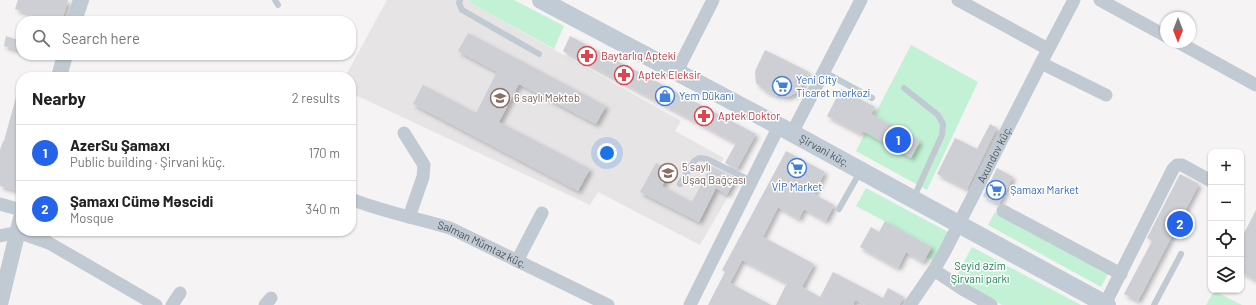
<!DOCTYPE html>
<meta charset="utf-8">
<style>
body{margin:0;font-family:Barlow,sans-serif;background:#f2f2f2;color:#222}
.controls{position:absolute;right:12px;bottom:12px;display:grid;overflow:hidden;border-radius:8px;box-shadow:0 1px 3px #0004}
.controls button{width:36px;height:36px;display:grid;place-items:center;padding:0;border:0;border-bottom:1px solid #e0e0e0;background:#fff;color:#222;font:20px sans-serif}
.compass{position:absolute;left:1160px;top:12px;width:36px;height:36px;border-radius:50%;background:#fff;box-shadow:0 1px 3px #0004;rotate:180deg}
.you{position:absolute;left:607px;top:153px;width:14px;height:14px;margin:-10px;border:3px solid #fff;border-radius:50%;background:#1a73e8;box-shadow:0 0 0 6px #1a73e833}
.badge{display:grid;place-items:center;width:26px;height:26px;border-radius:50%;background:#2563eb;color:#fff;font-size:13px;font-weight:700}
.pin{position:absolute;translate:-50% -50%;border:2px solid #fff;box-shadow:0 1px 4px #0006}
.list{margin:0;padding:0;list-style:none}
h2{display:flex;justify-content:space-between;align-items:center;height:52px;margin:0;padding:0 16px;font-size:17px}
h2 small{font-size:13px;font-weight:400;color:#767676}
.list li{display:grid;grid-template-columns:26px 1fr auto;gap:12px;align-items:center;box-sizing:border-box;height:56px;padding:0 16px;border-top:1px solid #e0e0e0}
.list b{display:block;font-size:15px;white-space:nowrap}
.list p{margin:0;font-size:13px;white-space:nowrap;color:#767676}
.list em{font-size:13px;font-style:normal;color:#767676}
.icon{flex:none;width:22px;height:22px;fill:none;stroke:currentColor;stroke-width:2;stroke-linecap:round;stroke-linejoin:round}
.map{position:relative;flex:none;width:1256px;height:305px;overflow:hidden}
.search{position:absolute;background:#fff;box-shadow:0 1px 3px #0004;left:16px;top:16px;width:340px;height:44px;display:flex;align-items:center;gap:10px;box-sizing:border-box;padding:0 14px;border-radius:16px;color:#767676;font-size:15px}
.panel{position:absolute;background:#fff;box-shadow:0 1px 3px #0004;left:16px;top:72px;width:340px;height:164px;border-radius:16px}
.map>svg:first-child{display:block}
</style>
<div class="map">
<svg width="1256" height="305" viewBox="0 0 1256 305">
<defs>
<filter id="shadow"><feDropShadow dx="3" dy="3" stdDeviation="2" flood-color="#0004"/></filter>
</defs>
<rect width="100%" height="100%" fill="#f5f3f3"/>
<!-- education -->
<polygon fill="#e6e4e5" points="387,0 470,0 469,2 681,121 675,131 724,158 718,168 738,179 700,245 598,192 590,205 351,93 351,77 345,77"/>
<!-- green -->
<g fill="#c3f1d5">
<polygon points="470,0 514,0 564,26 554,49 469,2"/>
<polygon points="911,45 978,82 927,190 856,151"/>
<polygon points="866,188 948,232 933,260 926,257 931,246 856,206"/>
<polygon points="995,212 1108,274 1101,287 988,225"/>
<polygon points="972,247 1081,305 1002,305 954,280"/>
<polygon points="1214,291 1242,305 1206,305"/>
</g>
<!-- building -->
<g fill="#cdcfd5" filter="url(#shadow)">
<polygon points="18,0 68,0 62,21 29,21 31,14 15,9"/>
<polygon points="468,33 606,106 596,124 519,84 499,122 590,169 578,191 413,104 423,85 476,113 497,72 458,51"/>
<polygon points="6,36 21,41 21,51 4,46"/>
<polygon points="570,36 756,134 737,169 725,163 736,143 563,51"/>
<polygon points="765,50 809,72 799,92 787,97 775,95 766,91 756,83 755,71"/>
<polygon points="841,89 875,107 871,114 920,141 911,158 863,131 861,134 827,116"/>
<polygon points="18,90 21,90 21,180 18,191 0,186 0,150 3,141 4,141"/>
<polygon points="990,124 997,128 967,189 937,174 955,138 977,149"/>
<polygon points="786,151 825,172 814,194 834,205 826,221 804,209 799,219 778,207 763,237 814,264 802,287 820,297 833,272 883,298 888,288 904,297 899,305 865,305 855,300 853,305 776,305 787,283 742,260 730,283 771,305 708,305 725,272 722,270"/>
<polygon points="656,163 671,171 662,186 692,202 711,166 736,179 727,195 716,188 699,222 640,192"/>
<polygon points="997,168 1013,177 999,204 983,196"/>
<polygon points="1180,174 1199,184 1138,301 1124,294 1152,241 1147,238"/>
<polygon points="1256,210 1256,280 1241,272 1241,239"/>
<polygon points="885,221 932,247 923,262 906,252 898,268 860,247 871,227 879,232"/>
</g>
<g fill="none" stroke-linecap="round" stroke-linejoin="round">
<!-- service -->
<g stroke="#c1cad2" stroke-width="6">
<polyline points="275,0 278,5"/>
<polyline points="460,0 459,3 462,10 539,54"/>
<polyline points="824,72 872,98"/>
<polyline points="904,88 938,115 943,124 942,135 914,197"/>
<polyline points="680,184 694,161 699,158 707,159 751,181"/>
<polyline points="839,209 860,172"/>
<polyline points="1154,305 1181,254"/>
</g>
<!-- minor -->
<g stroke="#c1cad2" stroke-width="13">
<polyline points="958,0 1048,49"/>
<polyline points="1100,0 1166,36"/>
<polyline points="1178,42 1256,85"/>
<polyline points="1041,63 1106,95"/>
<polyline points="677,71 713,0"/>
<polyline points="404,133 424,165 423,177 409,217"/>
<polyline points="792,133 861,0"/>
<path id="s1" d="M 351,199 C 383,212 417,218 450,228 L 608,305"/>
<polyline points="0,204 21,210"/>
<polyline points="1003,211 1121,274"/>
<polyline points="0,236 18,232 49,243 156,305"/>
<polyline points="517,261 542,213"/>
<polyline points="934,270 964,290 991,305"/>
<polyline points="1105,304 1173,169 1177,165 1182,165 1211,181"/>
<polyline points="172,305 180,293"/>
<polyline points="265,305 271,298"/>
<polyline points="690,305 779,126"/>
<path id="s2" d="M 910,305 L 934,270 L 945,251 L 1041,63 L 1074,0"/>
</g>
<!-- tertiary -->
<g stroke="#c1cad2" stroke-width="16">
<polyline points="74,21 81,0"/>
<polyline points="59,77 65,55"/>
<polyline points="0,304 21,218"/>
</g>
<!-- secondary -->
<path stroke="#c1cbd6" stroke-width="18" id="s3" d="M 541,0 L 792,133 L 1107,305"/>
</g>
<!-- icons -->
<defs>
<g id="pharmacy-ring" transform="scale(1)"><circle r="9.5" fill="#fff" stroke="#e0444e" stroke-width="1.5"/><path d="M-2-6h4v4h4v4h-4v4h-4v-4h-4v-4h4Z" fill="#e0444e"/></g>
<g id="supermarket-ring" transform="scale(1)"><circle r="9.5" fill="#fff" stroke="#3f7fe0" stroke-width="1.5"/><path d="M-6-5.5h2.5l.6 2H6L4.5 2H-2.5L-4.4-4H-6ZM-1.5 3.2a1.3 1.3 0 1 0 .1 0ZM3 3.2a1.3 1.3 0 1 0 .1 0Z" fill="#3f7fe0"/></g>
<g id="shop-ring" transform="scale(1)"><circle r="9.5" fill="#fff" stroke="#3f7fe0" stroke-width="1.5"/><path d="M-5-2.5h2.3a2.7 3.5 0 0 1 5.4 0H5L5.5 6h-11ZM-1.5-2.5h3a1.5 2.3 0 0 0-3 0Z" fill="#3f7fe0"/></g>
<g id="school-ring" transform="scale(1)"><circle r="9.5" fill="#fff" stroke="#8d6e63" stroke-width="1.5"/><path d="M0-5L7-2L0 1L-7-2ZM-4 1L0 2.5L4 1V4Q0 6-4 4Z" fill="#8d6e63"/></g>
</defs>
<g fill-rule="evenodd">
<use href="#pharmacy-ring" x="587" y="56"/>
<use href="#pharmacy-ring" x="624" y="75"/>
<use href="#supermarket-ring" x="782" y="86"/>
<use href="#shop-ring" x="665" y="96"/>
<use href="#school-ring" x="500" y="98"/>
<use href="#pharmacy-ring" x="704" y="116"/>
<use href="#supermarket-ring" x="797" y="168"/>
<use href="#school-ring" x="668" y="173"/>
<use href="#supermarket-ring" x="996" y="190"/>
</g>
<g text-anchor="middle" stroke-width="3" stroke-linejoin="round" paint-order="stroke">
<!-- health labels -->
<g font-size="11" fill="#be3a42" stroke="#fff" text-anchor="start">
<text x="601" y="60">Baytarlıq Apteki</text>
<text x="638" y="79">Aptek Eleksir</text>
<text x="718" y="120">Aptek Doktor</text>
</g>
<!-- shop labels -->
<g font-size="11" fill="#366cbe" stroke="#fff" text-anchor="start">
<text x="796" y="84">Yeni City<tspan x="796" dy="13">Ticarət mərkəzi</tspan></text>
<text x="679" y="100">Yem Dükanı</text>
<text x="797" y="191" text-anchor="middle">VİP Market</text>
<text x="1010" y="194">Şamaxı Market</text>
</g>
<!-- education labels -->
<g font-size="11" fill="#785e54" stroke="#fff" text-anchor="start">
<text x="514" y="102">6 saylı Məktəb</text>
<text x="682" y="171">5 saylı<tspan x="682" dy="13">Uşaq Bağçası</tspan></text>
</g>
<!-- street labels -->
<g font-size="11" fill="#4a5661" stroke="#fff">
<text dy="4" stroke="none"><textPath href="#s3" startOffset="321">Şirvani küç.</textPath></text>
<text dy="4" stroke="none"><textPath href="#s2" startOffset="173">Axundov küç.</textPath></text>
<text dy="4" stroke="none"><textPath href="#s1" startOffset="139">Salman Mümtaz küç.</textPath></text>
</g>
<!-- park labels -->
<g font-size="11" fill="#17864f" stroke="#fff">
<text x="980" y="270">Seyid Əzim<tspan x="980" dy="13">Şirvani parkı</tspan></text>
</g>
</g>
</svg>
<div class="controls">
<button>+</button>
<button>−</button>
<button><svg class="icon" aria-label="locate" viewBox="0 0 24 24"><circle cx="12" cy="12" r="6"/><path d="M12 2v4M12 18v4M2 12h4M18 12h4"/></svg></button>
<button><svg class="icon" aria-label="layers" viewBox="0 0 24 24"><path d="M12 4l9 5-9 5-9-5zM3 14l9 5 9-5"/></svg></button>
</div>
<svg class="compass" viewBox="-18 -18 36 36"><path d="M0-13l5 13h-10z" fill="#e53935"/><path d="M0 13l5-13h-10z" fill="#767676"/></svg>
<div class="you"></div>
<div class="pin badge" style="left:898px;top:140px">1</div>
<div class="pin badge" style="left:1180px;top:224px">2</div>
<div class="search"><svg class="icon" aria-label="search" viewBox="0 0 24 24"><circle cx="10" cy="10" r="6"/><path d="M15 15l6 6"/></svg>Search here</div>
<section class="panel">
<h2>Nearby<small>2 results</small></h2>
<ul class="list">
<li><span class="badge">1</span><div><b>AzerSu Şamaxı</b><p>Public building · Şirvani küç.</p></div><em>170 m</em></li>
<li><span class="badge">2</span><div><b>Şamaxı Cümə Məscidi</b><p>Mosque</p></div><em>340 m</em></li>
</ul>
</section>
</div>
